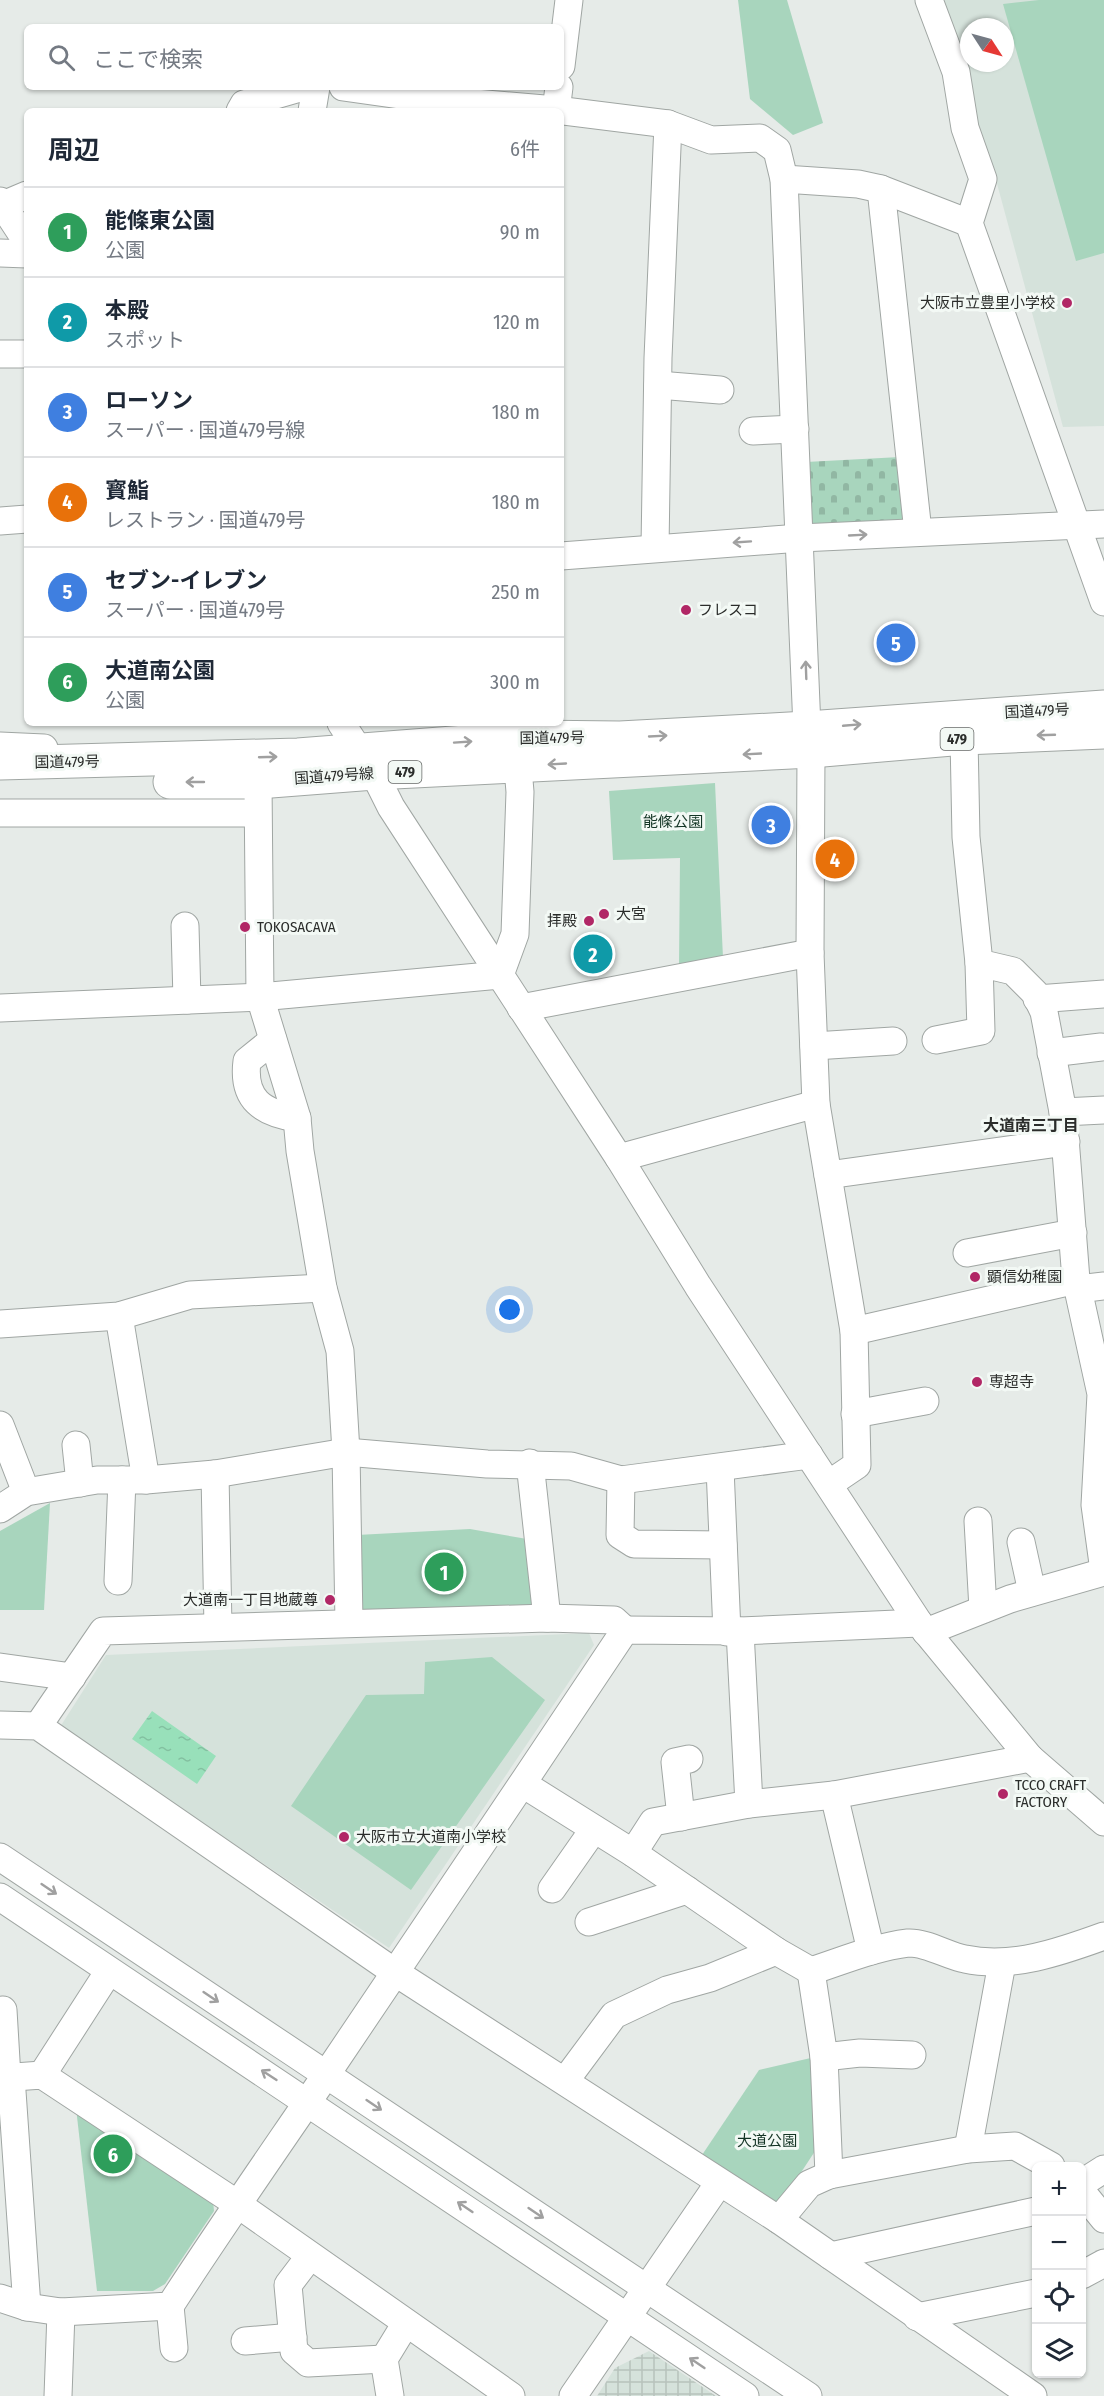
<!DOCTYPE html>
<html lang="ja">
<meta charset="utf-8">
<style>
body{margin:0;font-family:"Fira Sans Condensed","Noto Sans JP",sans-serif;background:#f2f2f3;color:#1f2937}
.controls{position:absolute;right:18px;bottom:18px;display:grid;overflow:hidden;border-radius:9px;box-shadow:0 2px 4px #0004}
.controls button{width:54px;height:54px;display:grid;place-items:center;padding:0;border:0;border-bottom:2px solid #e0e1e3;background:#fff;color:#1f2937;font:30px sans-serif}
.compass{position:absolute;left:960px;top:18px;width:54px;height:54px;border-radius:50%;background:#fff;box-shadow:0 2px 4px #0004;rotate:126deg}
.you{position:absolute;left:510px;top:1310px;width:21px;height:21px;margin:-15px;border:4px solid #fff;border-radius:50%;background:#1a73e8;box-shadow:0 0 0 9px #1a73e833}
.badge{display:grid;place-items:center;width:39px;height:39px;border-radius:50%;background:#b12766;color:#fff;font-size:20px;font-weight:700}
.pin{position:absolute;translate:-50% -50%;border:3px solid #fff;box-shadow:0 2px 6px #0006}
.list{margin:0;padding:0;list-style:none}
h2{display:flex;justify-content:space-between;align-items:center;height:78px;margin:0;padding:0 24px;font-size:26px}
h2 small{font-size:20px;font-weight:400;color:#747a83}
.list li{display:grid;grid-template-columns:39px 1fr auto;gap:18px;align-items:center;box-sizing:border-box;height:90px;padding:0 24px;border-top:2px solid #e0e1e3}
.list b{display:block;font-size:22px;white-space:nowrap}
.list p{margin:0;font-size:20px;white-space:nowrap;color:#747a83}
.list em{font-size:20px;font-style:normal;color:#747a83}
.icon{flex:none;width:33px;height:33px;fill:none;stroke:currentColor;stroke-width:2;stroke-linecap:round;stroke-linejoin:round}
.map{position:relative;flex:none;width:1104px;height:2396px;overflow:hidden}
.search{position:absolute;background:#fff;box-shadow:0 2px 4px #0004;left:24px;top:24px;width:540px;height:66px;display:flex;align-items:center;gap:15px;box-sizing:border-box;padding:0 21px;border-radius:9px;color:#747a83;font-size:22px}
.panel{position:absolute;background:#fff;box-shadow:0 2px 4px #0004;left:24px;top:108px;width:540px;height:618px;border-radius:9px}
.map>svg:first-child{display:block}
</style>
<div class="map">
<svg width="1104" height="2396" viewBox="0 0 1104 2396">
<defs>
<pattern id="industrial-grid" width="8" height="8" patternUnits="userSpaceOnUse" patternTransform="scale(1.5)"><rect width="8" height="8" fill="#d5e2db"/><path d="M0 4h8M4 0v8" fill="none" stroke="#b7c2bc"/></pattern>
<pattern id="cemetery-stones" width="16" height="16" patternUnits="userSpaceOnUse" patternTransform="scale(1.5)"><rect width="16" height="16" fill="#a8d5bd"/><path d="M2 7V4a2 2 0 0 1 4 0v3zM10 15v-3a2 2 0 0 1 4 0v3z" fill="#91b7a3"/></pattern>
<pattern id="water-ripples" width="26" height="14" patternUnits="userSpaceOnUse" patternTransform="scale(1.5)"><rect width="26" height="14" fill="#98e0ba"/><path d="M2 4q2-2 4 0t4 0M15 11q2-2 4 0t4 0" fill="none" stroke="#83c0a0"/></pattern>
</defs>
<rect width="100%" height="100%" fill="#e6ebe8"/>
<!-- built -->
<g fill="#d5e2db" fill-rule="evenodd">
<path d="M 940,0 L 1104,0 L 1104,426 L 1063,427 L 996,180 L 977,128 ZM 969,27 L 1005,27 L 1005,63 L 969,63 Z"/>
<polygon points="589,1633 594,1645 389,1948 60,1727 106,1655"/>
</g>
<!-- industrial -->
<polygon fill="url(#industrial-grid)" points="649,2351 716,2396 597,2396 615,2368"/>
<!-- cemetery -->
<polygon fill="url(#cemetery-stones)" points="900,457 908,521 813,527 806,462"/>
<!-- green -->
<g fill="#a8d5bd">
<polygon points="738,0 787,0 823,123 793,135 750,99"/>
<polygon points="1039,0 1104,0 1104,253 1076,261 1003,4"/>
<polygon points="715,783 723,958 679,967 680,858 613,860 609,791"/>
<polygon points="50,1503 44,1610 0,1610 0,1531"/>
<polygon points="470,1529 527,1539 537,1606 365,1617 357,1608 357,1535"/>
<polygon points="492,1657 545,1700 411,1890 291,1806 366,1695 424,1694 425,1662"/>
<polygon points="815,2057 821,2142 781,2203 770,2205 700,2158 759,2070"/>
<polygon points="76,2108 213,2201 214,2211 165,2284 153,2291 97,2291"/>
</g>
<!-- water -->
<polygon fill="url(#water-ripples)" points="152,1711 216,1756 197,1784 132,1739"/>
<g fill="none" stroke-linecap="round" stroke-linejoin="round">
<!-- minor casing -->
<g stroke="#a0a6a3" stroke-width="29">
<g id="minor">
<polyline points="929,0 956,72 965,128 983,179 969,223 1104,602"/>
<polyline points="561,66 569,0"/>
<polyline points="343,87 428,99 556,110 668,124 711,140 760,138 777,150 784,179 807,728 811,751 810,953 816,1104 854,1331 857,1465 829,1484"/>
<polyline points="240,111 244,104 303,87"/>
<polyline points="312,111 316,87"/>
<polyline points="556,111 559,87"/>
<polyline points="784,179 858,184 881,189 969,223"/>
<polyline points="881,189 918,532"/>
<polyline points="0,201 27,242"/>
<polyline points="3,205 27,195"/>
<polyline points="0,253 27,254"/>
<polyline points="0,354 27,354"/>
<polyline points="658,385 720,390"/>
<polyline points="753,431 795,429"/>
<polyline points="0,521 27,519"/>
<polyline points="655,548 658,358 668,124"/>
<polyline points="561,556 800,538 1104,524"/>
<polyline points="341,723 374,773 391,807 619,1158 698,1286 919,1623 1030,1758 1104,1822"/>
<polyline points="964,738 966,837 979,963 1013,971 1035,993 1044,1012 1063,1112 1076,1280 1101,1394 1095,1505 1104,1571"/>
<polyline points="0,746 44,748"/>
<polyline points="258,782 260,997 297,1118 300,1151 323,1288 340,1351 346,1452 349,1623"/>
<polyline points="0,813 257,813"/>
<polyline points="185,926 187,1000"/>
<polyline points="1037,999 1104,994"/>
<polyline points="0,1008 260,997 500,975 515,934 520,792 518,768"/>
<polyline points="521,1008 810,953"/>
<path d="M 273,1040 L 247,1061 C 242,1100 263,1113 297,1118"/>
<polyline points="936,1040 981,1031 979,963"/>
<polyline points="814,1046 893,1041"/>
<polyline points="1051,1053 1101,1047"/>
<polyline points="1063,1112 1104,1110"/>
<polyline points="619,1158 816,1104"/>
<polyline points="828,1175 1066,1142"/>
<polyline points="967,1253 1073,1233"/>
<polyline points="1078,1289 1104,1286"/>
<polyline points="119,1316 146,1480"/>
<polyline points="0,1324 119,1316 190,1295 323,1288"/>
<polyline points="854,1331 1076,1280"/>
<polyline points="855,1414 925,1401"/>
<polyline points="0,1425 26,1492"/>
<polyline points="76,1445 80,1483"/>
<polyline points="530,1463 547,1618"/>
<polyline points="720,1468 727,1632"/>
<polyline points="215,1474 218,1627"/>
<polyline points="621,1480 620,1535 634,1544 723,1545"/>
<polyline points="0,1509 26,1492 97,1480 146,1480 215,1474 346,1452 487,1464 571,1466 621,1480 809,1455"/>
<polyline points="978,1521 983,1609"/>
<polyline points="1021,1542 1032,1592"/>
<polyline points="118,1581 122,1480"/>
<polyline points="740,1631 749,1804"/>
<polyline points="926,1632 1010,1599 1104,1572"/>
<polyline points="0,1667 72,1677"/>
<polyline points="0,1725 38,1726 393,1971 779,2220 1033,2396"/>
<polyline points="38,1726 103,1631 547,1618 614,1620 625,1630"/>
<path d="M 523,1784 L 633,1853 L 776,1951 L 811,1971 C 842,1961 875,1947 908,1943 C 926,1942 948,1956 965,1959 C 1012,1969 1060,1952 1104,1936"/>
<polyline points="834,1795 871,1951"/>
<polyline points="681,1817 675,1762 689,1759"/>
<polyline points="633,1853 653,1822 749,1804 834,1795 1030,1758"/>
<polyline points="0,1857 808,2396"/>
<polyline points="552,1889 594,1829"/>
<polyline points="0,1897 745,2396"/>
<polyline points="589,1922 687,1890"/>
<polyline points="811,1971 824,2057 829,2175"/>
<polyline points="3,2010 7,2077"/>
<polyline points="824,2057 860,2053 912,2055"/>
<polyline points="42,2075 109,1971"/>
<polyline points="11,2077 27,2307"/>
<polyline points="0,2078 42,2075 236,2203 511,2396"/>
<polyline points="565,2081 614,2015 667,1990 710,1978 776,1951"/>
<polyline points="968,2149 1002,1963"/>
<polyline points="1082,2183 1104,2169"/>
<polyline points="1082,2192 1104,2219"/>
<polyline points="779,2220 809,2184 829,2175 968,2149 1015,2146 1051,2166"/>
<polyline points="310,2256 288,2285 294,2351 308,2363 384,2359"/>
<polyline points="831,2256 1036,2211"/>
<polyline points="1082,2275 1104,2263"/>
<path d="M 0,2298 L 27,2307 L 61,2312 L 170,2306 C 221,2227 275,2150 328,2072 C 426,1925 527,1778 625,1630 L 740,1631 L 919,1623"/>
<polyline points="170,2306 174,2348"/>
<polyline points="917,2317 1036,2293"/>
<polyline points="245,2341 293,2337"/>
<polyline points="58,2396 61,2312"/>
<polyline points="390,2396 384,2359 406,2323"/>
<polyline points="573,2396 719,2183"/>
</g>
</g>
<!-- highway casing -->
<g stroke="#a0a6a3" stroke-width="35">
<g id="highway">
<polyline points="0,763 298,755 529,737 620,738 807,728 1104,707"/>
<polyline points="170,782 258,782 374,773 811,751 964,738 1104,732"/>
</g>
</g>
<!-- minor -->
<use href="#minor" stroke="#fff" stroke-width="27"/>
<!-- highway -->
<use href="#highway" stroke="#fff" stroke-width="33"/>
</g>
<!-- one-way arrows -->
<defs><path id="oneway-shaft" d="M-6 0H5M1.5-3L5.5 0L1.5 3" fill="none" stroke-width="1.6" stroke-linecap="round" stroke-linejoin="round" transform="scale(1.5)"/></defs>
<g stroke="#a0a0a0">
<use href="#oneway-shaft" transform="translate(858 535) rotate(-3)"/>
<use href="#oneway-shaft" transform="translate(742 542) rotate(176)"/>
<use href="#oneway-shaft" transform="translate(806 670) rotate(-92)"/>
<use href="#oneway-shaft" transform="translate(852 725) rotate(-5)"/>
<use href="#oneway-shaft" transform="translate(1046 735) rotate(178)"/>
<use href="#oneway-shaft" transform="translate(658 736) rotate(-3)"/>
<use href="#oneway-shaft" transform="translate(463 742) rotate(-4)"/>
<use href="#oneway-shaft" transform="translate(752 754) rotate(177)"/>
<use href="#oneway-shaft" transform="translate(268 757) rotate(-2)"/>
<use href="#oneway-shaft" transform="translate(557 764) rotate(177)"/>
<use href="#oneway-shaft" transform="translate(195 782) rotate(180)"/>
<use href="#oneway-shaft" transform="translate(49 1889) rotate(34)"/>
<use href="#oneway-shaft" transform="translate(211 1997) rotate(34)"/>
<use href="#oneway-shaft" transform="translate(269 2075) rotate(-147)"/>
<use href="#oneway-shaft" transform="translate(374 2105) rotate(34)"/>
<use href="#oneway-shaft" transform="translate(465 2207) rotate(-146)"/>
<use href="#oneway-shaft" transform="translate(536 2213) rotate(34)"/>
<use href="#oneway-shaft" transform="translate(697 2363) rotate(-146)"/>
</g>
<!-- markers -->
<g fill="#b12766" stroke="#f3f9f5" stroke-width="2">
<circle cx="1067" cy="303" r="6"/>
<circle cx="686" cy="610" r="6"/>
<circle cx="604" cy="914" r="6"/>
<circle cx="589" cy="921" r="6"/>
<circle cx="245" cy="927" r="6"/>
<circle cx="975" cy="1277" r="6"/>
<circle cx="977" cy="1382" r="6"/>
<circle cx="330" cy="1600" r="6"/>
<circle cx="1003" cy="1794" r="6"/>
<circle cx="344" cy="1837" r="6"/>
</g>
<g text-anchor="middle" stroke-width="6" stroke-linejoin="round" paint-order="stroke">
<!-- shield labels -->
<g fill="#f3f9f5" stroke="#676a68" stroke-width="1.5">
<rect x="940.5" y="728" width="33" height="22" rx="4.5"/>
<rect x="388.5" y="761" width="33" height="22" rx="4.5"/>
</g>
<g font-size="14" font-weight="bold" fill="#2b2d2b">
<text x="957" y="744">479</text>
<text x="405" y="777">479</text>
</g>
<!-- poi labels -->
<g font-size="15" fill="#2b2d2b" stroke="#f3f9f5" text-anchor="start">
<text x="1055" y="308" text-anchor="end">大阪市立豊里小学校</text>
<text x="698" y="615">フレスコ</text>
<text x="616" y="919">大宮</text>
<text x="577" y="926" text-anchor="end">拝殿</text>
<text x="257" y="932">TOKOSACAVA</text>
<text x="987" y="1282">顕信幼稚園</text>
<text x="989" y="1387">専超寺</text>
<text x="318" y="1605" text-anchor="end">大道南一丁目地蔵尊</text>
<text x="1015" y="1790">TCCO CRAFT<tspan x="1015" dy="17">FACTORY</tspan></text>
<text x="356" y="1842">大阪市立大道南小学校</text>
</g>
<!-- street labels -->
<g font-size="15" fill="#2b2d2b" stroke="#f3f9f5">
<text transform="translate(1037 711) rotate(-3)" y="5">国道479号</text>
<text transform="translate(552 738) rotate(-1)" y="5">国道479号</text>
<text transform="translate(67 762) rotate(-1)" y="5">国道479号</text>
<text transform="translate(334 776) rotate(-4)" y="5">国道479号線</text>
</g>
<!-- park labels -->
<g font-size="15" fill="#143525" stroke="#f3f9f5">
<text x="673" y="827">能條公園</text>
<text x="767" y="2146">大道公園</text>
</g>
<!-- neighbourhood labels -->
<g font-size="16" font-weight="bold" fill="#2b2d2b" stroke="#f3f9f5">
<text x="1031" y="1131">大道南三丁目</text>
</g>
</g>
</svg>
<div class="controls">
<button>+</button>
<button>−</button>
<button><svg class="icon" aria-label="locate" viewBox="0 0 24 24"><circle cx="12" cy="12" r="6"/><path d="M12 2v4M12 18v4M2 12h4M18 12h4"/></svg></button>
<button><svg class="icon" aria-label="layers" viewBox="0 0 24 24"><path d="M12 4l9 5-9 5-9-5zM3 14l9 5 9-5"/></svg></button>
</div>
<svg class="compass" viewBox="-18 -18 36 36"><path d="M0-13l5 13h-10z" fill="#e53935"/><path d="M0 13l5-13h-10z" fill="#747a83"/></svg>
<div class="you"></div>
<div class="pin badge" style="left:444px;top:1572px;background:#2e9e5b">1</div>
<div class="pin badge" style="left:593px;top:954px;background:#0f9aa8">2</div>
<div class="pin badge" style="left:771px;top:825px;background:#3f7fe0">3</div>
<div class="pin badge" style="left:835px;top:859px;background:#e8710a">4</div>
<div class="pin badge" style="left:896px;top:643px;background:#3f7fe0">5</div>
<div class="pin badge" style="left:113px;top:2154px;background:#2e9e5b">6</div>
<div class="search"><svg class="icon" aria-label="search" viewBox="0 0 24 24"><circle cx="10" cy="10" r="6"/><path d="M15 15l6 6"/></svg>ここで検索</div>
<section class="panel">
<h2>周辺<small>6件</small></h2>
<ul class="list">
<li><span class="badge" style="background:#2e9e5b">1</span><div><b>能條東公園</b><p>公園</p></div><em>90 m</em></li>
<li><span class="badge" style="background:#0f9aa8">2</span><div><b>本殿</b><p>スポット</p></div><em>120 m</em></li>
<li><span class="badge" style="background:#3f7fe0">3</span><div><b>ローソン</b><p>スーパー · 国道479号線</p></div><em>180 m</em></li>
<li><span class="badge" style="background:#e8710a">4</span><div><b>寳鮨</b><p>レストラン · 国道479号</p></div><em>180 m</em></li>
<li><span class="badge" style="background:#3f7fe0">5</span><div><b>セブン-イレブン</b><p>スーパー · 国道479号</p></div><em>250 m</em></li>
<li><span class="badge" style="background:#2e9e5b">6</span><div><b>大道南公園</b><p>公園</p></div><em>300 m</em></li>
</ul>
</section>
</div>
